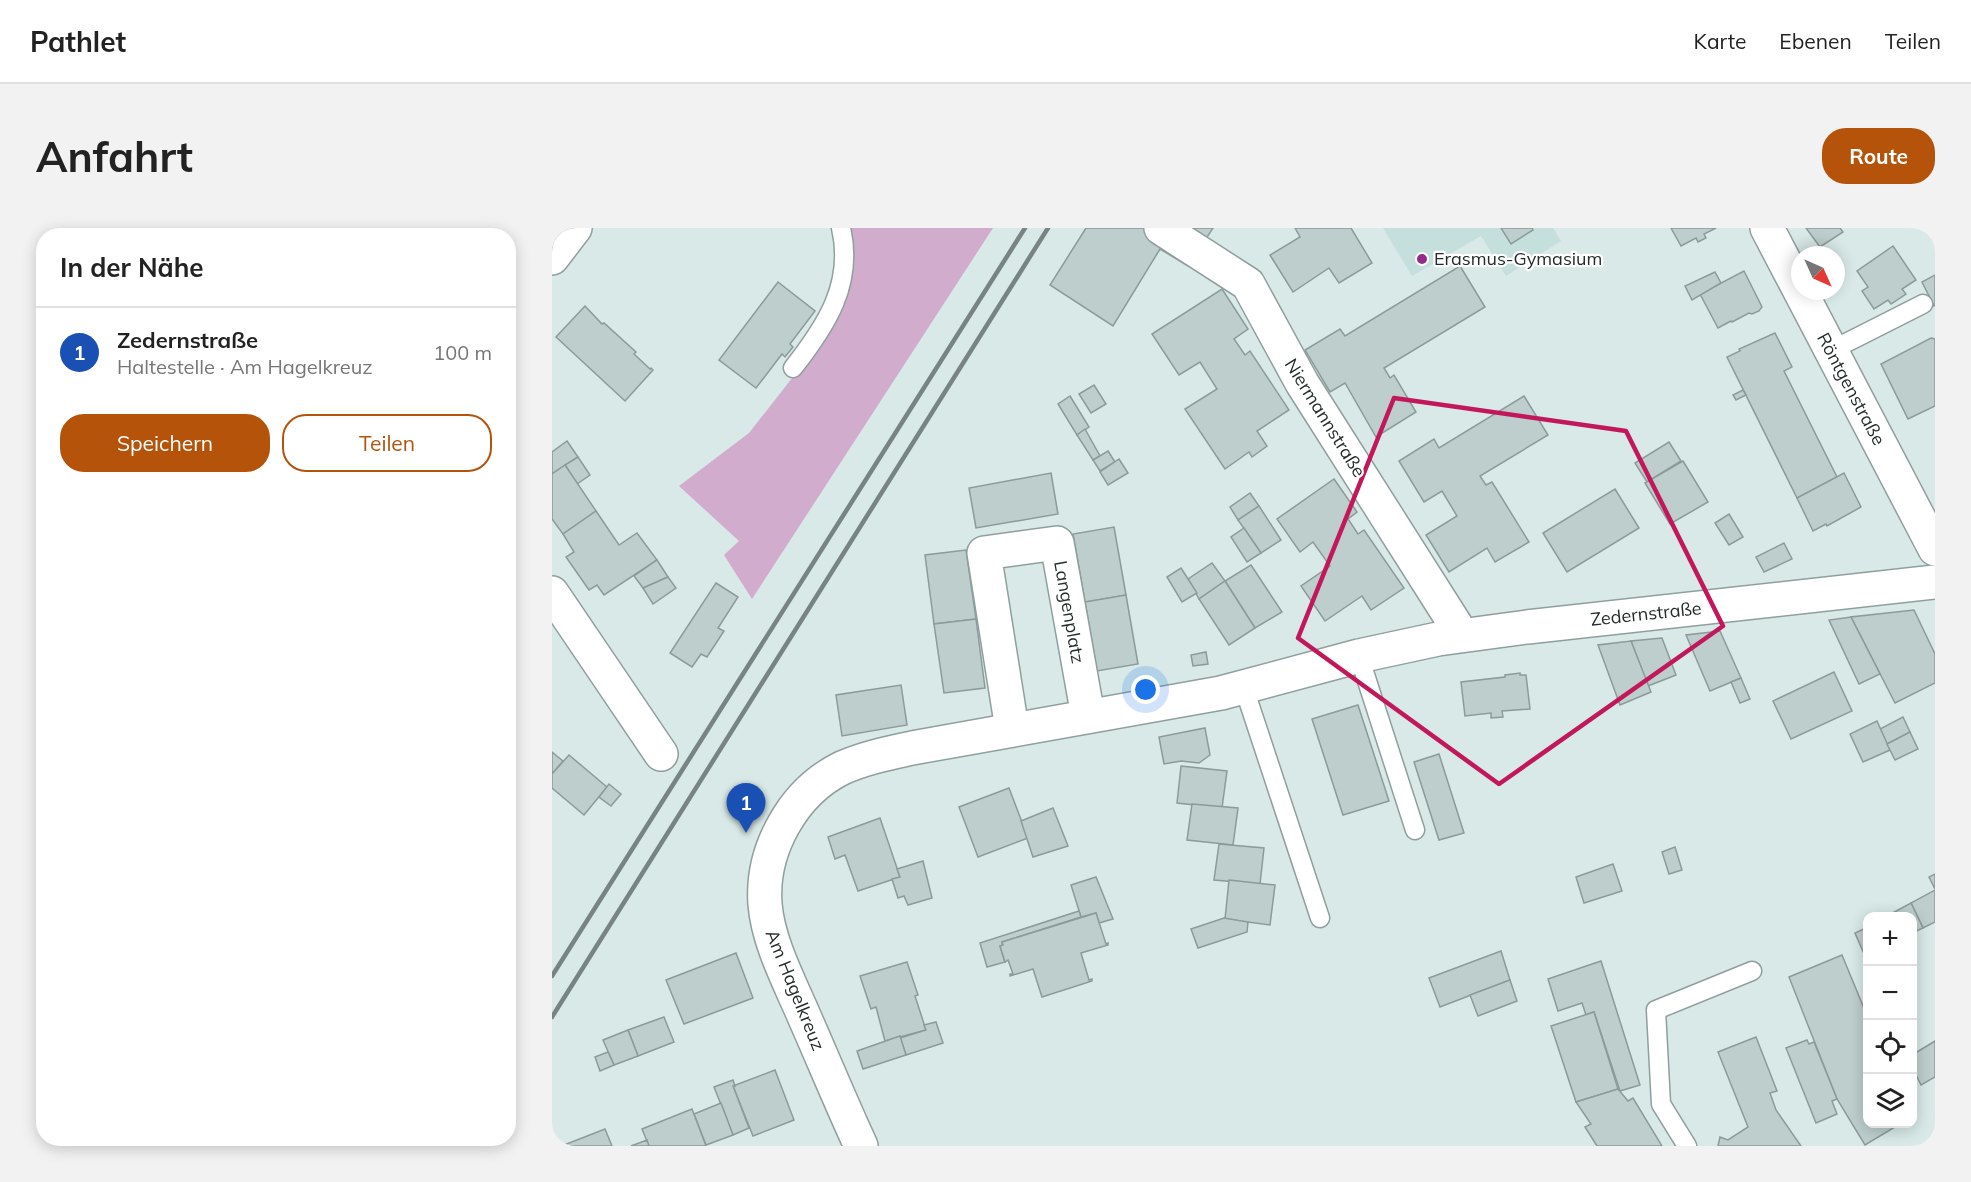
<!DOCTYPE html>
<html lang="de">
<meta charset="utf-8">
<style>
body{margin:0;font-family:Mulish,sans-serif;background:#f2f2f2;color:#222}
.controls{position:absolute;right:18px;bottom:18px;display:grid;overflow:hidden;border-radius:12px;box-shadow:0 3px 15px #0003}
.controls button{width:54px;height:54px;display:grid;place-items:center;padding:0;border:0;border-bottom:2px solid #e0e0e0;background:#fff;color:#222;font:30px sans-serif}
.compass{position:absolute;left:1239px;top:18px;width:54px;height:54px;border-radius:50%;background:#fff;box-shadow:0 3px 15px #0003;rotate:135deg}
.you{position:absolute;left:594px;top:462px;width:21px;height:21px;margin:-15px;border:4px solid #fff;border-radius:50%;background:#1a73e8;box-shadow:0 0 0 9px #1a73e833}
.badge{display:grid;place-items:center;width:39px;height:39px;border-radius:50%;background:#b45309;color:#fff;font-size:20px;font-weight:700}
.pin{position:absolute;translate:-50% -50px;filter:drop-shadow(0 2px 3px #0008)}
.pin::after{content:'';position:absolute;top:32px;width:21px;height:18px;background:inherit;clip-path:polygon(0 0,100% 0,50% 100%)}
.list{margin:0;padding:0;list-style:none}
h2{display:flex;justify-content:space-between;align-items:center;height:78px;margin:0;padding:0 24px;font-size:26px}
h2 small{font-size:20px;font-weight:400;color:#767676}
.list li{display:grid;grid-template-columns:39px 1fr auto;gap:18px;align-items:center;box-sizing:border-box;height:90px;padding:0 24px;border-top:2px solid #e0e0e0}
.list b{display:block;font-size:22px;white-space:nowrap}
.list p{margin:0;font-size:20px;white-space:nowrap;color:#767676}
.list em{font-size:20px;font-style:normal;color:#767676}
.actions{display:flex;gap:12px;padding:18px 24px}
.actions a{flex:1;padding:14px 0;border:2px solid #b45309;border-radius:24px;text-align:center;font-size:21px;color:#b45309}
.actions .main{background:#b45309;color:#fff}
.icon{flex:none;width:33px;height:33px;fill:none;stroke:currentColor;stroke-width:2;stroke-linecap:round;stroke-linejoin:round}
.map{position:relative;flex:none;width:1383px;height:918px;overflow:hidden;border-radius:24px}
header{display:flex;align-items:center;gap:36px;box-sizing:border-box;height:84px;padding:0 30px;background:#fff;border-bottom:2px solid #e0e0e0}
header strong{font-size:28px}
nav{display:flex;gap:33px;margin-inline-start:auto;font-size:21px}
.intro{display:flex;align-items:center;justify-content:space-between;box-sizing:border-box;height:144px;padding:0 36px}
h1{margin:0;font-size:42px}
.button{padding:15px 27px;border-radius:24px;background:#b45309;color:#fff;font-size:21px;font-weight:700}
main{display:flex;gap:36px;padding:0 36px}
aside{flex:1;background:#fff;border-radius:24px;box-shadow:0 3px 15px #0003}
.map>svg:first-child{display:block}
</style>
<header>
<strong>Pathlet</strong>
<nav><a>Karte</a><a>Ebenen</a><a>Teilen</a></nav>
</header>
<div class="intro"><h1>Anfahrt</h1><a class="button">Route</a></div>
<main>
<aside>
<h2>In der Nähe<small></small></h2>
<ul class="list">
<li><span class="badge" style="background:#1a4fb4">1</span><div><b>Zedernstraße</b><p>Haltestelle · Am Hagelkreuz</p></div><em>100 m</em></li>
</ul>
<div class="actions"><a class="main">Speichern</a><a>Teilen</a></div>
</aside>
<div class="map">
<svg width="1383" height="918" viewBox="0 0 1383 918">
<rect width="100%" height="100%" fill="#d8e9e8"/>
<!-- built -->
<polygon fill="#c5dfdd" points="831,0 1001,0 1009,13 954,48 929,8 860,48"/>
<!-- green -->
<polygon fill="#d1accc" points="298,0 441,0 200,371 172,327 187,313 127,258 197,205 273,108 291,79 298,52"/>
<!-- building -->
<g fill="#bdcecd" stroke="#8b9b9a" stroke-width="1.5">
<polygon points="534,0 661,0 636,38 608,21 561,98 498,57"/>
<polygon points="743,0 799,0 820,35 787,55 777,40 741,64 718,27 748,9"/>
<polygon points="949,0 980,0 981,2 959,16"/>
<polygon points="1119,0 1164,0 1152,6 1154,10 1146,14 1144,10 1129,18"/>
<polygon points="1254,0 1288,0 1291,4 1268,19"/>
<polygon points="1341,18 1364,52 1350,61 1354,66 1339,76 1336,72 1322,81 1310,63 1316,59 1305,43"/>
<polygon points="908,38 933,79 832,140 838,150 842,147 864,184 824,209 793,155 778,164 753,122 788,101 793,108"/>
<polygon points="1192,43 1210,79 1207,83 1200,86 1197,85 1180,94 1179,93 1166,100 1148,66"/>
<polygon points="1163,44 1169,55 1140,72 1133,58"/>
<polygon points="1383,47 1383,77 1382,78 1370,54"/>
<polygon points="226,54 263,83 238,116 241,119 233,129 230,126 204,160 167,132"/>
<polygon points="670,61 696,101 682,111 693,127 698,123 737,182 705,203 715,218 700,229 697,224 673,241 633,181 665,161 648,134 627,147 600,106"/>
<polygon points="33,78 50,96 52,95 84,124 82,126 98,141 99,140 101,142 73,173 4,109"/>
<polygon points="1223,105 1240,139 1232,143 1285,249 1245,270 1175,129 1188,123 1187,121"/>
<polygon points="1379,110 1383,111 1383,178 1356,191 1329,136"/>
<polygon points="542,157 554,176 539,185 527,166"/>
<polygon points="1191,162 1194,167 1184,172 1181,167"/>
<polygon points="518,168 537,199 525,207 506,176"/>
<polygon points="972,168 996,207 928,248 934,257 940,254 977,314 943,334 935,320 897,344 874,307 905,288 890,263 872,274 847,233 882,211 887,220"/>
<polygon points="533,201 548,228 541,232 525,207"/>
<polygon points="15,213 26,229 0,246 0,224"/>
<polygon points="1117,214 1129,233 1095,254 1083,235"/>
<polygon points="556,223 563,234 548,243 541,232"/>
<polygon points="26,229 38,247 25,256 13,237"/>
<polygon points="567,231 576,245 556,257 548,244"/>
<polygon points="1131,233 1156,274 1118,296 1093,255"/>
<polygon points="13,237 44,283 11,306 0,291 0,246"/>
<polygon points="499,245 506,286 424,300 417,260"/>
<polygon points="1292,245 1309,279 1275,298 1274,296 1261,303 1245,270"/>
<polygon points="782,251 805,284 796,291 806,306 812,302 852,360 819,382 810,368 773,393 749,358 778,338 761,314 748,324 725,291"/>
<polygon points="1063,261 1087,300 1015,344 991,305"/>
<polygon points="698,265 707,278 686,292 678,279"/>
<polygon points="707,278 729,312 709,325 686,292"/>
<polygon points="44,283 67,317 85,305 105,332 52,367 45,357 37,362 14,329 22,324 11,306"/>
<polygon points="1177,286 1191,309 1177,317 1163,295"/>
<polygon points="562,299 574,367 533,374 521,306"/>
<polygon points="692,300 709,325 695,334 679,309"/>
<polygon points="1232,315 1240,331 1212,344 1204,329"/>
<polygon points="414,322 424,391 382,396 373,327"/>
<polygon points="105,332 116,349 91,360 82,348"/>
<polygon points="660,335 673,353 647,371 636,351"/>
<polygon points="699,337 730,384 703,400 673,353"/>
<polygon points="629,340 645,365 630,374 615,349"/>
<polygon points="116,349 124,360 101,376 91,360"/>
<polygon points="673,353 703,400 677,417 647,371"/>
<polygon points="164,355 186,369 166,400 172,403 155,429 149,426 140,439 118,425"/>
<polygon points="574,367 586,436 545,443 533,374"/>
<polygon points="1362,382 1383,426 1383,455 1343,475 1299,389"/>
<polygon points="1299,389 1328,446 1307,456 1277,392"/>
<polygon points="424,391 433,460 392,465 382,396"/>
<polygon points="1168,403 1189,450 1158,463 1134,407"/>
<polygon points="1110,410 1124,447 1096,458 1079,413"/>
<polygon points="1079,413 1099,464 1068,477 1046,417"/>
<polygon points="654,424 656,436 641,438 639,427"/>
<polygon points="1282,444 1300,483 1239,511 1221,473"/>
<polygon points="968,445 968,447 974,447 978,481 950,483 951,489 939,490 939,485 913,488 909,454 953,449 953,447"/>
<polygon points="1189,450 1198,471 1188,475 1179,454"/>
<polygon points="349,457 355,497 290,508 284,467"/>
<polygon points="806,477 837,573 791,587 760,491"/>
<polygon points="1351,489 1358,504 1335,516 1328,501"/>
<polygon points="1325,493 1338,522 1311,534 1298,506"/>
<polygon points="653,500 658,527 647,535 629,533 612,536 607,509"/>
<polygon points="1358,504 1366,521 1343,532 1335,516"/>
<polygon points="0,524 11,533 0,546"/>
<polygon points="887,526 912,605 887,612 862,534"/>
<polygon points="17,527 55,559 32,587 0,560 0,546"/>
<polygon points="629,538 675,543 670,580 625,575"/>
<polygon points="57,556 69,566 59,578 47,569"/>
<polygon points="457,560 476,610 426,629 407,579"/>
<polygon points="640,576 686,580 681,617 635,612"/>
<polygon points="501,580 516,618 481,629 469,593"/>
<polygon points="328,590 348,649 306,663 293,627 283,631 276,609"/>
<polygon points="667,616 712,620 708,656 662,652"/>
<polygon points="1123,619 1130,642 1117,646 1110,624"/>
<polygon points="371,633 380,670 356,677 352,668 346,670 340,651 348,649 345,641"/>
<polygon points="1061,636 1070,663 1032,675 1024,649"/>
<polygon points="1383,646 1383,661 1377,649"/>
<polygon points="544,649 561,691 547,695 544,685 529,689 519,657"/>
<polygon points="677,652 723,657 718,697 673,691"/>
<polygon points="1383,662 1383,694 1371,700 1359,675"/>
<polygon points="1359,675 1371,700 1360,705 1360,688 1335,688"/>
<polygon points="527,683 529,689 450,714 451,717 448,718 453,734 435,739 428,715"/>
<polygon points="544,685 554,716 556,715 556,717 529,725 537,752 540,751 540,753 490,769 481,741 458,748 458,746 461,746 456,732 453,734 448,718 451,717 450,714"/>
<polygon points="672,690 696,694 695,704 646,720 639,701"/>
<polygon points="1316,699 1316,735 1303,705"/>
<polygon points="949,723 958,752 888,779 877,750"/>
<polygon points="184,725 201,770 132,796 114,752"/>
<polygon points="1290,727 1316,790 1316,896 1348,896 1313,917 1285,871 1237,749"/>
<polygon points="1049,733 1088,857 1068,863 1042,784 1034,787 1030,775 1006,783 996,751"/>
<polygon points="355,734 366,767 363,768 374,802 333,813 324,779 319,781 308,748"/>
<polygon points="958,752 965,773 926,788 918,767"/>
<polygon points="1042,784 1066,861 1024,874 999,798"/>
<polygon points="112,789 122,814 86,828 76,802"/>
<polygon points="384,794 391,815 354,827 348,810 374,802 372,797"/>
<polygon points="76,802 86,828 62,837 51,812"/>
<polygon points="348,808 354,827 311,841 305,823"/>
<polygon points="1204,809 1225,863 1218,865 1224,882 1249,918 1166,918 1168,909 1176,912 1196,899 1166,824"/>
<polygon points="1255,812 1257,816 1262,814 1285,871 1280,873 1285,886 1264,895 1234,820"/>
<polygon points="1383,813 1383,849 1369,857 1360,839 1360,827"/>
<polygon points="56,824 62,837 48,843 43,829"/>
<polygon points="223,842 242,892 201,908 181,858"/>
<polygon points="181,852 183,858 181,858 197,900 181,907 162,859"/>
<polygon points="1066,861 1076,873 1081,870 1110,918 1045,918 1033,899 1039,896 1024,874"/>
<polygon points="169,875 181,907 154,917 142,886"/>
<polygon points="140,881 154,918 97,918 90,901"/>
<polygon points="53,901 60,918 13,918 12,917"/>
<polygon points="95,912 97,918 79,918"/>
</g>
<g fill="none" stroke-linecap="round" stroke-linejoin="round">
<!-- service casing -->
<g stroke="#8f9f9e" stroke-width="21">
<g id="service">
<polyline points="1278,123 1371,76"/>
<path d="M 241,140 C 274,98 302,56 289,0"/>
<polyline points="807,428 863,602"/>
<polyline points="692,460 768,690"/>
<polyline points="1135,918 1109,876 1104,782 1200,743"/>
</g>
</g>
<!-- minor casing -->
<g stroke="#8f9f9e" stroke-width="36">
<g id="minor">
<polyline points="609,0 696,56 750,155 910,407"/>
<polyline points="1215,0 1383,321"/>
<polyline points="0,30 23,0"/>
<polyline points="0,365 109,526"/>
<polyline points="460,501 432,325 505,315 536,488"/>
<path d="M 309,918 C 289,875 271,831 252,788 C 237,753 216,714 213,676 C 209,622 241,564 290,540 C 312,530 337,525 360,520 L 669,465 L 807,428 L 886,411 L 975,399 L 1383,354"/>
</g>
</g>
<!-- service -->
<use href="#service" stroke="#fff" stroke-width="18"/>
<!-- minor -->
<use href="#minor" stroke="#fff" stroke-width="33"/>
<!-- rail -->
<g stroke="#788483" stroke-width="4.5">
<polyline points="0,748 473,0"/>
<polyline points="0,789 496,0"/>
</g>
</g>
<!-- marked area -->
<path fill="none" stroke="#c2185b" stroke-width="4.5" stroke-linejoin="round" d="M 842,170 L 1074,203 L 1171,398 L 947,556 L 746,410 Z"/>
<!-- markers -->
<circle fill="#942a8c" stroke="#fff" stroke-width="2" cx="870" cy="31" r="6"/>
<g text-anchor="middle" stroke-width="4.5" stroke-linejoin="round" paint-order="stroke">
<!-- poi labels -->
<g font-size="18" fill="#242b2a" stroke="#fff" text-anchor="start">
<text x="882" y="37">Erasmus-Gymasium</text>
</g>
<!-- street labels -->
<g font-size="18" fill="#242b2a" stroke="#fff">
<text transform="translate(1299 161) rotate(62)" y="6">Röntgenstraße</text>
<text transform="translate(773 190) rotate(58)" y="6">Niermannstraße</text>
<text transform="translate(517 384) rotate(80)" y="6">Langenplatz</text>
<text transform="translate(1094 386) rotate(-6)" y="6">Zedernstraße</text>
<text transform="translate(243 762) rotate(68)" y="6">Am Hagelkreuz</text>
</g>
</g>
</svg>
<div class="controls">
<button>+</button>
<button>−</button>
<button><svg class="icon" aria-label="locate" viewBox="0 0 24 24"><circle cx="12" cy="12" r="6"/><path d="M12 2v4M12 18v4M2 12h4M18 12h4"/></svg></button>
<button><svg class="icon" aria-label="layers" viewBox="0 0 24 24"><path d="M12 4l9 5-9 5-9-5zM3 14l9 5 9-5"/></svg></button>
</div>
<svg class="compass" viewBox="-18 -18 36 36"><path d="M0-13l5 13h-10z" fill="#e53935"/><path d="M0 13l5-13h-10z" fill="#767676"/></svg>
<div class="you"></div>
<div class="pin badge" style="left:194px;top:605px;background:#1a4fb4">1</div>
</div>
</main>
